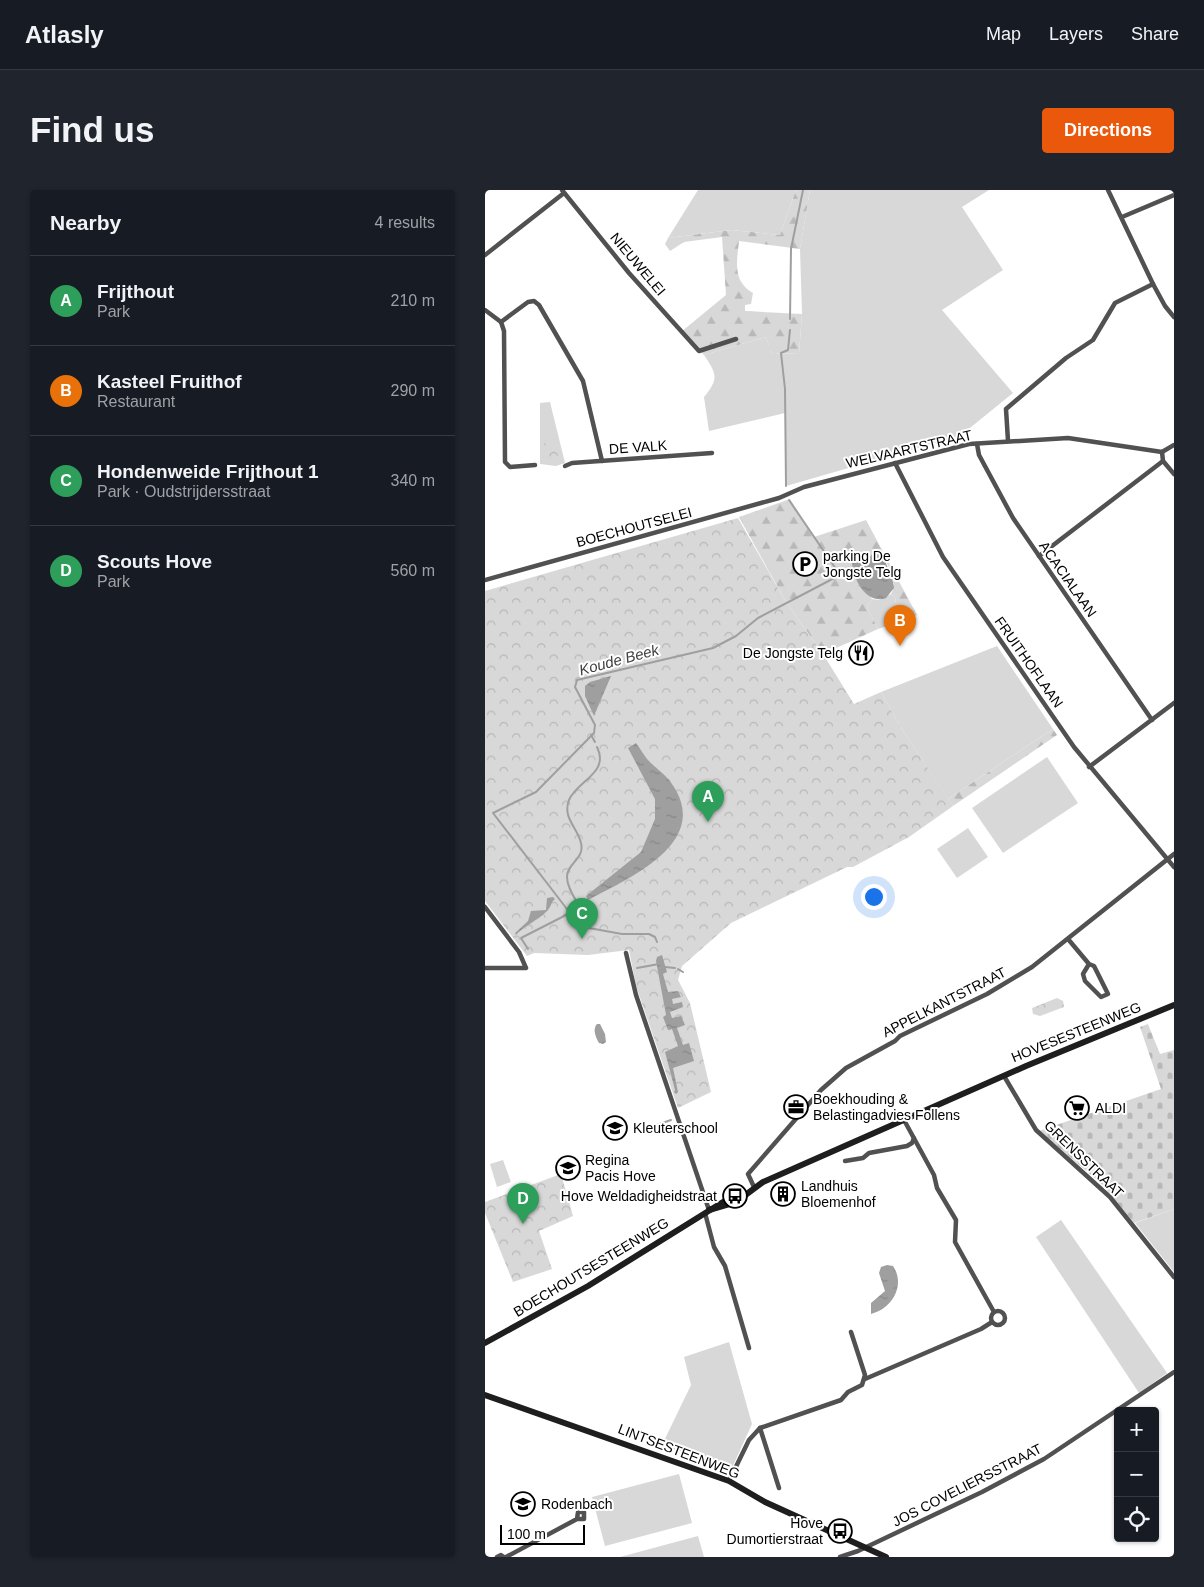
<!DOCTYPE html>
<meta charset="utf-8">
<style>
body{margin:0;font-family:Arial,sans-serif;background:#20242c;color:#f1f3f6}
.controls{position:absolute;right:15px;bottom:15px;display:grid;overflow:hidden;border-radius:5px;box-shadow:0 1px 4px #0004}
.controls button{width:45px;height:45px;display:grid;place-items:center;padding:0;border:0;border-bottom:1px solid #363941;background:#171b24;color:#f1f3f6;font:25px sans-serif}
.scale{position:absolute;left:15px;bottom:12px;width:85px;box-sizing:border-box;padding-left:5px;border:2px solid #000;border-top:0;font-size:14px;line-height:18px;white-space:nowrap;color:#000;-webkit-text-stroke:4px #fff;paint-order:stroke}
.you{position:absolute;left:388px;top:706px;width:18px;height:18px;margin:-12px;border:4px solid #fff;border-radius:50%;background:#1a73e8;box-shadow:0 0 0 8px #1a73e833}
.badge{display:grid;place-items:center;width:32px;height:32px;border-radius:50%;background:#ea580c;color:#fff;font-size:16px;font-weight:700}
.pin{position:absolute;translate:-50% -41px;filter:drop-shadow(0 1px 2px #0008)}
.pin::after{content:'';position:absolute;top:26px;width:18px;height:15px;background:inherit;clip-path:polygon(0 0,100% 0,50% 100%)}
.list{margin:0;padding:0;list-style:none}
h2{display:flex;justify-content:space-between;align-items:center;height:65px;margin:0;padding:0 20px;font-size:21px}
h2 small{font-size:16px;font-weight:400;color:#9ea1a6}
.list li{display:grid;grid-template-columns:32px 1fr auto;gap:15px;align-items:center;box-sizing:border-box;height:90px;padding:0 20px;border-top:1px solid #363941}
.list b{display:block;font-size:19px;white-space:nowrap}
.list p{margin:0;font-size:16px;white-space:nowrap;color:#9ea1a6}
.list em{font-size:16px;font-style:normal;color:#9ea1a6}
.icon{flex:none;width:28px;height:28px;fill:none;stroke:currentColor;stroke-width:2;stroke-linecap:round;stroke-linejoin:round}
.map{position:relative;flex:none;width:689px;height:1367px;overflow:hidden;border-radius:5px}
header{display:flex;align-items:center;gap:30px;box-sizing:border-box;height:70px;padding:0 25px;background:#171b24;border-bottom:1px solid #363941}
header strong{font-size:24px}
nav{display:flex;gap:28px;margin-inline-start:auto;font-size:18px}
.intro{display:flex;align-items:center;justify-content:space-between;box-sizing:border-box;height:120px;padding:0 30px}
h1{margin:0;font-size:35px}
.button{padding:12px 22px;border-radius:5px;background:#ea580c;color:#fff;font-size:18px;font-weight:700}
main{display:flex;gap:30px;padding:0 30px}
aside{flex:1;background:#171b24;border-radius:5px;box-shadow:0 1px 4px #0004}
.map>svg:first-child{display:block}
</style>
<header>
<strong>Atlasly</strong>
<nav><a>Map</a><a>Layers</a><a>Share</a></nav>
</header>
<div class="intro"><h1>Find us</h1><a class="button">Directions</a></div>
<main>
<aside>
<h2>Nearby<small>4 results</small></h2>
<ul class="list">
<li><span class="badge" style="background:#2e9e5b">A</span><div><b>Frijthout</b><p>Park</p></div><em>210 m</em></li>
<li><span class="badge" style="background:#e8710a">B</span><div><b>Kasteel Fruithof</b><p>Restaurant</p></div><em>290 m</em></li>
<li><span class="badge" style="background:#2e9e5b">C</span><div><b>Hondenweide Frijthout 1</b><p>Park · Oudstrijdersstraat</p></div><em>340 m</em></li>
<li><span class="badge" style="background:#2e9e5b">D</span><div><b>Scouts Hove</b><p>Park</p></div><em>560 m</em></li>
</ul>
</aside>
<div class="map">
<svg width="689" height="1367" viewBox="0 0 689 1367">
<defs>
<pattern id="forest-firs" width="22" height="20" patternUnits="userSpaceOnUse" patternTransform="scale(1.25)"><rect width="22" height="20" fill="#d8d8d8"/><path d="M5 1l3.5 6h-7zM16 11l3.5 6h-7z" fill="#b8b8b8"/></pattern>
<pattern id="cemetery-stones" width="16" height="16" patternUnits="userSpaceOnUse" patternTransform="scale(1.25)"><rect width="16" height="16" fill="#d8d8d8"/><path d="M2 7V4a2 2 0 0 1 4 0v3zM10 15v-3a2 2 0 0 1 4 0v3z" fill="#b8b8b8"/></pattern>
<pattern id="park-crowns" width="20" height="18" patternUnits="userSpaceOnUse" patternTransform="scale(1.25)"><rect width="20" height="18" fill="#d8d8d8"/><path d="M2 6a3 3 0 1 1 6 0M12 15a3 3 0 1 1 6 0" fill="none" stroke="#b8b8b8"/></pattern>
<pattern id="water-ripples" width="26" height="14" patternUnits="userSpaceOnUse" patternTransform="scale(1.25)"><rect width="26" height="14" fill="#9f9f9f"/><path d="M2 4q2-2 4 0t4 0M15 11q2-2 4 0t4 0" fill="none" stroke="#878787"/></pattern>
</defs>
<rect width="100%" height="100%" fill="#fff"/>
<!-- grass -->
<g fill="#d8d8d8">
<polygon points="213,0 311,0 295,45 246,40 183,48"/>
<path d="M 325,0 L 504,0 L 477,17 L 518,80 L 457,120 L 528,203 L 475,246 L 301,296 L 300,223 L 224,241 L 219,207 C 234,189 232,184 219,165 L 281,147 L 287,164 L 314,163 L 317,124 L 315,59 Z"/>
<polygon points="65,212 80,273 71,276 55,274 55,213"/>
<polygon points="406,404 410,407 414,432 393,439 382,417 387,409 394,410"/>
<polygon points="512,456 568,539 463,609 415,536 396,502"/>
<polygon points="562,567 593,613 518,663 487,618"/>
<polygon points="483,638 503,667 472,688 452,659"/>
<polygon points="18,970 26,992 12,997 5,974"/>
<polygon points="689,1019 689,1082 650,1033"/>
<polygon points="576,1030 682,1183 654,1203 551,1047"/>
<polygon points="244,1152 267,1234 246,1280 177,1255 206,1195 199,1167"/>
<polygon points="194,1284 207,1333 120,1356 107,1307"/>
<polygon points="213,1346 219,1367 135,1367"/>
</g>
<!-- forest -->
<g fill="url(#forest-firs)">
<path d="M 311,0 L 325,0 L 315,59 L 254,51 C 252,71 247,91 268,103 L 266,114 L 260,115 L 260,121 L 317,124 L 314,163 L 287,164 L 281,147 L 219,165 L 196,142 L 241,105 L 237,47 L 199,52 L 185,61 L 180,54 L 183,48 L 246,40 L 295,45 Z"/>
<path d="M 305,309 L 329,347 L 381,330 L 432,425 L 414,432 L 410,407 L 406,404 C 414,390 401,373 395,360 L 387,363 L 384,368 L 367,374 L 372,390 L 387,409 L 382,417 L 393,439 L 338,464 L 301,412 L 254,327 Z"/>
<polygon points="568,539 572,545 468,616 463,609"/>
</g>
<!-- cemetery -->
<polygon fill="url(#cemetery-stones)" points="663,834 675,864 689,860 689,1019 649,1033 618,995 554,941 676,899 655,837"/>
<!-- park -->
<g fill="url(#park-crowns)">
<polygon points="73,251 76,263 68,269 56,266 56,254"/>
<polygon points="253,328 301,412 338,464 369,514 396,502 415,536 468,616 424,647 368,677 362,677 246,733 197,776 193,790 205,813 226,902 193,918 151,796 144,760 103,765 49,763 42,766 0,711 0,401"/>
<polygon points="572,808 578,811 579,817 555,826 548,824 547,818"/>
<polygon points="76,984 88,1026 54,1041 67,1079 28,1092 0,1023 0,1012"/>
</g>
<!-- water -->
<g fill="url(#water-ripples)">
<path d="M 395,360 L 407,387 L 409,398 L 401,408 C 382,415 369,391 367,374 L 371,366 L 384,368 L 389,361 Z"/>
<polygon points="126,486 109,526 100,506 100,496 105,492"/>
<path d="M 151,553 C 155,558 158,564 162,569 C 171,579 182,585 189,597 C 225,654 142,689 103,710 L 101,706 L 156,662 L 170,629 L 170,609 L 143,558 Z"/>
<path d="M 68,707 L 70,709 C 65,713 66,718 61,722 C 52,731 40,735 31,745 L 30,743 L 43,731 L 46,721 L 61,720 L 62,708 Z"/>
<polygon points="177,765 182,782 178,784 183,802 193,801 196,807 187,809 188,814 197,812 198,817 185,822 187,828 196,826 200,835 192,838 198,855 204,853 209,871 188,878 193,902 191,904 189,902 190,900 180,862 193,856 187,839 183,840 178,827 181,825 171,771 172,767"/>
<path d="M 112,834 L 115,834 L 120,844 L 121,852 L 118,854 L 114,853 C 111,848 107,839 112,834 Z"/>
<path d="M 402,1075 L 408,1076 C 421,1095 407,1119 386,1124 L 386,1113 L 400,1101 L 394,1083 L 396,1077 Z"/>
</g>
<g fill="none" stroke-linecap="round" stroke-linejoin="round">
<!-- stream -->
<g stroke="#9f9f9f" stroke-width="2">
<polyline points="305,129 306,59 318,0"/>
<polyline points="301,296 300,199 296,163 303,160 305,140"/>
<polyline points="106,545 110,552"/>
<path d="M 92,717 L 94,716 C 89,707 82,697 82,687 C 82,673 100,669 96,653 C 93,638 77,628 84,610 C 92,591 125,583 112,557"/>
<polyline points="85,723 8,623 51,602 109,543 110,535 90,497 92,490 228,458 251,446 273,428 355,385 304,310"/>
<polyline points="43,759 36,748 85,723 104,738 137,744 164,744 170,747 172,752"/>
<polyline points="180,777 190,778"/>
<polyline points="152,778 174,774"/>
<polyline points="193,779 198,782"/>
<polyline points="157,940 186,930"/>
</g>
<!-- street -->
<g stroke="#515151" stroke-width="4.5">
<polyline points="77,0 144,83 214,161 251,149"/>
<polyline points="623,0 668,94 680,116 689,127"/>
<polyline points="637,27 689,5"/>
<polyline points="0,65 79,3"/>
<polyline points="0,120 16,132 19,141 20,272 25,277 50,275"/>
<polyline points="16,132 43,112 49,111 54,115 98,191 117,271"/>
<polyline points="523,251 521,219 581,168 608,150 630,113 668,94"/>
<polyline points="492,254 494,265 528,328 667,530"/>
<polyline points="677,262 678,271 689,284"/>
<polyline points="677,262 689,255"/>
<polyline points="410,273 458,367 589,557 689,677"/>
<polyline points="80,276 87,273 227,263"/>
<polyline points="554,366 678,271"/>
<polyline points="0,390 294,308 319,297 484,254 583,248 677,262"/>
<polyline points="604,577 689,513"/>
<polyline points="0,717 34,762 41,778 0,778"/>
<polyline points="583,749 604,774 609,776 623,804 616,807 600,791 598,784 604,774"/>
<polyline points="141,763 151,805 224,1020"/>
<polyline points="519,886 551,940 625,1007 689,1087"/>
<polyline points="419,930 449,985 452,998 471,1030 470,1052 509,1122"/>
<polyline points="360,971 378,968 384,963 422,956 427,953 429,948"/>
<polyline points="269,997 263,984 336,900 361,878 410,851 415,846 502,804 547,777 689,664"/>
<polyline points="220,1023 229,1057 240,1076 264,1158"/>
<circle cx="513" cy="1128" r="7"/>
<polyline points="380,1189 496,1139 507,1132"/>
<polyline points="275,1238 294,1298"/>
<polyline points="244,1291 264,1250 275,1238 356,1210 363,1202 377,1195 380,1185 366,1142"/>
<polyline points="12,1367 16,1365 19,1367"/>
<polyline points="21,1367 92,1329 99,1329 99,1322 93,1322 92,1329"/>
<polyline points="355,1367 373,1361 497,1302 559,1269 689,1182"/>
</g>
<!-- secondary -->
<g stroke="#1e1e1e" stroke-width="6">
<polyline points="224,1020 251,1012 278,992 541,876 689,815"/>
<polyline points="0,1153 103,1096 238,1012 256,1005"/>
<polyline points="0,1205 244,1291 280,1312 401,1367"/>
</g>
</g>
<!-- icons -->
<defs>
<g id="parking-ring" transform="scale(1.25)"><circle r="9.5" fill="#fff" stroke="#000" stroke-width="1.5"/><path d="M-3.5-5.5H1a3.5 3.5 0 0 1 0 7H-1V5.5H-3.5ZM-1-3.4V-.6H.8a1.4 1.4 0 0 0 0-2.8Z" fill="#000"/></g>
<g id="restaurant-ring" transform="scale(1.25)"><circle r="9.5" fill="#fff" stroke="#000" stroke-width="1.5"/><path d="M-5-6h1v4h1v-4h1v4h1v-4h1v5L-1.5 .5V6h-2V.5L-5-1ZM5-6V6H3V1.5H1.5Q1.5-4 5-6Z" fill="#000"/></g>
<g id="office-ring" transform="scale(1.25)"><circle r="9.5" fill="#fff" stroke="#000" stroke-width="1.5"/><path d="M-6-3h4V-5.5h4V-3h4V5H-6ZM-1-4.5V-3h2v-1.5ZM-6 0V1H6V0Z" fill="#000"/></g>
<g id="supermarket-ring" transform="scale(1.25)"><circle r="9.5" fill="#fff" stroke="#000" stroke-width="1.5"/><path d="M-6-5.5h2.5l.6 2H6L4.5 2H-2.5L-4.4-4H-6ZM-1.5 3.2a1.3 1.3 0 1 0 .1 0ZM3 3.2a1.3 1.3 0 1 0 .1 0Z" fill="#000"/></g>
<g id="school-ring" transform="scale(1.25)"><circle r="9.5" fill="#fff" stroke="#000" stroke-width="1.5"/><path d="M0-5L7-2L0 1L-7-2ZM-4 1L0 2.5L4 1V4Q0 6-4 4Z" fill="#000"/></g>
<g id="building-ring" transform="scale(1.25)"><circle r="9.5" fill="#fff" stroke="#000" stroke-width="1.5"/><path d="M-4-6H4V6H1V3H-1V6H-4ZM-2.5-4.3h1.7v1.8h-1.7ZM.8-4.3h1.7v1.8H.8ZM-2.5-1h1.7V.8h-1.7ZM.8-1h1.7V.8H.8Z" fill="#000"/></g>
<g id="bus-ring" transform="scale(1.25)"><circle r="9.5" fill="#fff" stroke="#000" stroke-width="1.5"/><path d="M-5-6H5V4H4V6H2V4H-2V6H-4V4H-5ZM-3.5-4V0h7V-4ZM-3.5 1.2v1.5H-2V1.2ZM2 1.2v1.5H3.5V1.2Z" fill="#000"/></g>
</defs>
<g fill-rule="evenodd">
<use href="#parking-ring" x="320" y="374"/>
<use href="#restaurant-ring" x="376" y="463"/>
<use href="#office-ring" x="311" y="917"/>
<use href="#supermarket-ring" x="592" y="918"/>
<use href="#school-ring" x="130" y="938"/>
<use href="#school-ring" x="83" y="978"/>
<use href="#building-ring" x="298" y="1004"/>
<use href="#bus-ring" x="250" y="1006"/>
<use href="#school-ring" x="38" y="1314"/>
<use href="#bus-ring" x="355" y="1341"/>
</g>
<g text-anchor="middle" stroke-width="4" stroke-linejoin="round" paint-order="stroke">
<!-- street labels -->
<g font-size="14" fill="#000" stroke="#fff">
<text transform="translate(153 74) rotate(50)" y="5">NIEUWELEI</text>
<text transform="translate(153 257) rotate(-4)" y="5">DE VALK</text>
<text transform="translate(424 259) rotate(-13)" y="5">WELVAARTSTRAAT</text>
<text transform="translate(149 337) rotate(-15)" y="5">BOECHOUTSELEI</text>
<text transform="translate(583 389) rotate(55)" y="5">ACACIALAAN</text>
<text transform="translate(544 472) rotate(55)" y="5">FRUITHOFLAAN</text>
<text transform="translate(459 812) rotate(-27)" y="5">APPELKANTSTRAAT</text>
<text transform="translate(591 842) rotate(-22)" y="5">HOVESESTEENWEG</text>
<text transform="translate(599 969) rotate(44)" y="5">GRENSSTRAAT</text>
<text transform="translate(106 1077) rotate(-31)" y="5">BOECHOUTSESTEENWEG</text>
<text transform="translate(194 1261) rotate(21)" y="5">LINTSESTEENWEG</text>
<text transform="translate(482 1295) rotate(-27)" y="5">JOS COVELIERSSTRAAT</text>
</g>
<!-- poi labels -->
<g font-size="14" fill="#000" stroke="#fff" text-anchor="start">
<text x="338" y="371">parking De<tspan x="338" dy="16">Jongste Telg</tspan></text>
<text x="358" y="468" text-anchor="end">De Jongste Telg</text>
<text x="328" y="914">Boekhouding &amp;<tspan x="328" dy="16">Belastingadvies Follens</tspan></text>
<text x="610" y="923">ALDI</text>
<text x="148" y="943">Kleuterschool</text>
<text x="100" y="975">Regina<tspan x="100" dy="16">Pacis Hove</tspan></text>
<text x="316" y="1001">Landhuis<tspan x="316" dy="16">Bloemenhof</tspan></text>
<text x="232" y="1011" text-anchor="end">Hove Weldadigheidstraat</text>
<text x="56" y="1319">Rodenbach</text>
<text x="338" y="1338" text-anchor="end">Hove<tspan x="338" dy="16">Dumortierstraat</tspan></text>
</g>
<!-- water labels -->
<g font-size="15" font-style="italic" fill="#404040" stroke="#fff">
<text transform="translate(134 470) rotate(-15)" y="5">Koude Beek</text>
</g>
</g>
</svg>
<div class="controls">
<button>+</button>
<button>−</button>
<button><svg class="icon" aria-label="locate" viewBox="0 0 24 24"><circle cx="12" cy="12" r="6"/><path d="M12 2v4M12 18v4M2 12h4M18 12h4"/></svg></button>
</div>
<div class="scale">100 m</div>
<div class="you"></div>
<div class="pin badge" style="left:223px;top:632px;background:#2e9e5b">A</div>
<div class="pin badge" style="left:415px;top:456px;background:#e8710a">B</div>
<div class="pin badge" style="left:97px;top:749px;background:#2e9e5b">C</div>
<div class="pin badge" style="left:38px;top:1034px;background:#2e9e5b">D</div>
</div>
</main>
